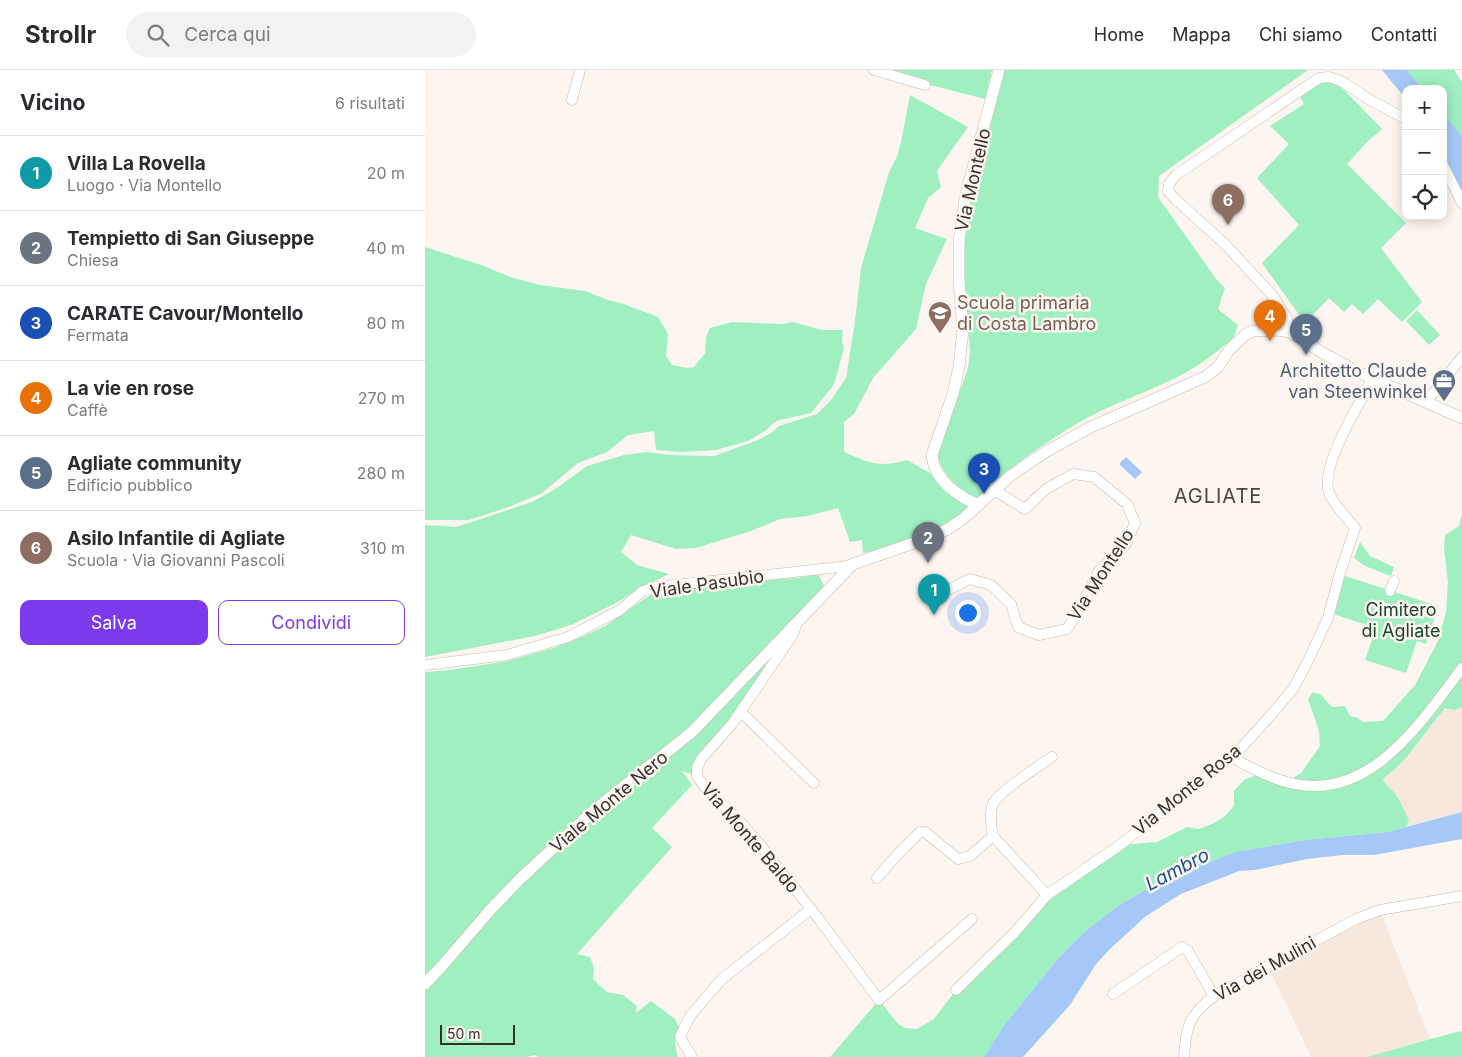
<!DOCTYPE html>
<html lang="it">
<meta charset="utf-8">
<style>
body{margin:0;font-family:Inter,sans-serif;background:#f2f2f3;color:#2b2b33}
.controls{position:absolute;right:15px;top:15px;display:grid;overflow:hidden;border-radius:10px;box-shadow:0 2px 12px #0003}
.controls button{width:45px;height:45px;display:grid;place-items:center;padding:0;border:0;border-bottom:1px solid #e1e1e2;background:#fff;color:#2b2b33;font:25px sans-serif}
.scale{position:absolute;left:15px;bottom:12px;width:75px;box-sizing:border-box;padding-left:5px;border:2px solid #37302b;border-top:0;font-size:14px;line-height:18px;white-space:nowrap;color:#37302b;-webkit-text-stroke:4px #fdf6f0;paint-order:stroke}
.you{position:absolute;left:542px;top:542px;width:18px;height:18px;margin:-12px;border:4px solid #fff;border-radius:50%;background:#1a73e8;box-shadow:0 0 0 8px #1a73e833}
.badge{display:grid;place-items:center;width:32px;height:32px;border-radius:50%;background:#7c3aed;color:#fff;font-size:16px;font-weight:700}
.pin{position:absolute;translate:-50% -41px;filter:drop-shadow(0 1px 2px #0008)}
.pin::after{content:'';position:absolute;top:26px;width:18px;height:15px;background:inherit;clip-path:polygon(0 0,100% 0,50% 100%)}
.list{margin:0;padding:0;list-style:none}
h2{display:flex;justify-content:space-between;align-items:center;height:65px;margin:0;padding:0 20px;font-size:21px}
h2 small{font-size:16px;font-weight:400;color:#7c7c81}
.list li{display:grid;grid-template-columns:32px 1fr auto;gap:15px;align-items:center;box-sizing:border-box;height:75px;padding:0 20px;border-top:1px solid #e1e1e2}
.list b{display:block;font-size:19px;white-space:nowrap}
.list p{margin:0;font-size:16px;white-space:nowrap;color:#7c7c81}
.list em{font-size:16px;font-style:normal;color:#7c7c81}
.actions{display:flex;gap:10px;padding:15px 20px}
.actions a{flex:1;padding:11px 0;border:1px solid #7c3aed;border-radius:10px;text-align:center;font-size:18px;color:#7c3aed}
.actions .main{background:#7c3aed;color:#fff}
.icon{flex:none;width:28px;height:28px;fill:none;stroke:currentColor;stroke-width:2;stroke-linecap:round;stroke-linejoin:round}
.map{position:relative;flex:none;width:1037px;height:987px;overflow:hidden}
header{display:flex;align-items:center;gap:30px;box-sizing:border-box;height:70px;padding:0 25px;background:#fff;border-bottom:1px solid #e1e1e2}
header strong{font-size:24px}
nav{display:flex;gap:28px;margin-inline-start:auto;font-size:18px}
.search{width:350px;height:45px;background:#f2f2f3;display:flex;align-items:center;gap:12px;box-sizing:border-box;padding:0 18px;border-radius:28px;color:#7c7c81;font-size:19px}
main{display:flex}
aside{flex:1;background:#fff}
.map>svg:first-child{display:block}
</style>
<header>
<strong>Strollr</strong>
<div class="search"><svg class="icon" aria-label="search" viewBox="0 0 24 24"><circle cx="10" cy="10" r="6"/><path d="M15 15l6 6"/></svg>Cerca qui</div>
<nav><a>Home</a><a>Mappa</a><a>Chi siamo</a><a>Contatti</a></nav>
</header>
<main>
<aside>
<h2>Vicino<small>6 risultati</small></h2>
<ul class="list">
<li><span class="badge" style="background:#0f9aa8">1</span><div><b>Villa La Rovella</b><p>Luogo · Via Montello</p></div><em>20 m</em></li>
<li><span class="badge" style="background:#6b7280">2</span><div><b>Tempietto di San Giuseppe</b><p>Chiesa</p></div><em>40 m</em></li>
<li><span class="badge" style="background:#1a4fb4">3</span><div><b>CARATE Cavour/Montello</b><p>Fermata</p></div><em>80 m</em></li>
<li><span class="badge" style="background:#e8710a">4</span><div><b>La vie en rose</b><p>Caffè</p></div><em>270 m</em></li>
<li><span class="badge" style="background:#5c6f8a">5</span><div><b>Agliate community</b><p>Edificio pubblico</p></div><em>280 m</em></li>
<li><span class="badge" style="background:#8d6e63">6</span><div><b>Asilo Infantile di Agliate</b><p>Scuola · Via Giovanni Pascoli</p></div><em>310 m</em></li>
</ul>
<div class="actions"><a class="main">Salva</a><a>Condividi</a></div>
</aside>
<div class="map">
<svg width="1037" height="987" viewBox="0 0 1037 987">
<rect width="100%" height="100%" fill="#fdf6f0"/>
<!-- built -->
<g fill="#f7e8dd">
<polygon points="1037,637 1037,742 981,757 984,751 967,719 959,713 958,710 966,701 974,696 998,667 1008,651 1020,638 1029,640"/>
<polygon points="955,840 1005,969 980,978 942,987 886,987 843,896"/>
</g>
<!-- green -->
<g fill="#9fefc1">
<polygon points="467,0 567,0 560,29 505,15 494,8"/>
<path d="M 577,0 L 883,0 L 734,106 L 733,127 L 792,210 L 800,218 L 793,239 L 813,255 C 811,258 811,263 809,266 C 806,271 799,275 795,279 C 751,317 691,328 643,359 C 619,374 596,390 574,408 C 565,414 561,423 551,428 C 531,419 521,407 512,387 L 543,298 L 545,281 L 537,196 L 537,159 Z"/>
<polygon points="982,0 1029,0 1037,12 1037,66 1018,43 1018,19 997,19"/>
<polygon points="906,11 919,20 957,59 942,72 922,94 981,153 956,178 997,232 977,252 953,229 938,244 927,234 919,242 904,228 880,253 837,193 874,155 832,108 864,74 845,56 879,34 874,25 897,13"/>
<path d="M 485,25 L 543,57 L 512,101 L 516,117 L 503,128 L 490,158 L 522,169 L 501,214 L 491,259 L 448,308 L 429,344 L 419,352 L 419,382 C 445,393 453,398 482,390 L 505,403 L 520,421 L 545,438 C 515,462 475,476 438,483 L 437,470 L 425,472 L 413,438 L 383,446 L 355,449 L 326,461 L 271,478 L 251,479 L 206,465 L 196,482 L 212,495 L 244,504 L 210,521 L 191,533 L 146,555 L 110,566 L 0,587 L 0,455 L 31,457 L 107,432 L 129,420 L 162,396 L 199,385 L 222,382 L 245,385 L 289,386 L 333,370 L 346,363 L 354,356 L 392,344 L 406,330 L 421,308 L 430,251 L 436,198 L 464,102 L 472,87 L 476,72 Z"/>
<polygon points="0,177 59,196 85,207 115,215 160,221 183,230 196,233 233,247 243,264 241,286 247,295 262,298 269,297 280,283 281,267 285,258 307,252 359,254 368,252 397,260 418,260 417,272 419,278 411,308 408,316 386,343 351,351 340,361 323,371 291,380 256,382 231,380 229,361 203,365 182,382 153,393 117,423 84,437 44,450 0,450"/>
<polygon points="992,240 1015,265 1004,275 981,251"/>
<path d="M 1037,443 L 1037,637 L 1029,640 L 1020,638 C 1004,656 992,677 975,694 C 970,700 963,703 958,710 C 960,715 965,717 969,722 C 975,731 980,740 984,751 L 981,757 L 963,762 L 880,770 L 810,782 L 731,814 L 694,835 L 662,860 L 649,872 L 635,886 L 580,954 L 559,987 L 405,987 L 454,930 L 473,954 L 480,958 L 492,959 L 509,949 L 531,920 L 622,825 L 695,775 L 732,772 L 762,757 L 774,759 L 787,754 L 799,747 L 809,736 L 809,721 L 819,710 L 837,703 L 868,708 L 876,703 L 895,676 L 894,661 L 883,629 L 888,622 L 896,625 L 907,637 L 920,636 L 925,646 L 933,648 L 938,652 L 958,651 L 990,615 L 1013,571 L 1021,542 L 1023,512 L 1019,478 L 1020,465 L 1034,456 Z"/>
<polygon points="935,472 945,486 969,497 966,506 940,496 929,488"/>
<polygon points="393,504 400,518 266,658 218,697 0,907 0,602 25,600 83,591 128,578 159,566 180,556 228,523 335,510 372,508"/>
<polygon points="920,506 1013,536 1001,574 992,571 981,603 940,590 951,558 908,544"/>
<path d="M 372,554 L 289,673 L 272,706 L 257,701 L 267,715 L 227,758 L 247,777 L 152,884 L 165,887 L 169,898 L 168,909 L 171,912 L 182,922 L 198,925 L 212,936 L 211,943 L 226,931 L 250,949 L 254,957 C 250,968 249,975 253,987 L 113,987 L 111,985 L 101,987 L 0,987 L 0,914 L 95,809 L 267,662 Z"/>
<path d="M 1037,961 L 1037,987 L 942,987 C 974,979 1005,968 1037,961 Z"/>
</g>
<!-- water -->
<g fill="#a5c8f8">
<polygon points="957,0 982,0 997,19 981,19 981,29"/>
<polygon points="1018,43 1037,66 1037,123 1018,88"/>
<polygon points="701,387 717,402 710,409 694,394"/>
<polygon points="1037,742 1037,769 949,785 917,785 882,789 830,800 814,801 756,824 721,846 685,879 671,894 645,935 598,987 559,987 580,954 635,886 649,872 662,860 694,835 731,814 810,782 880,770 963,762"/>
</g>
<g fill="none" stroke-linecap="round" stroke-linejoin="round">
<!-- minor casing -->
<g stroke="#cab7aa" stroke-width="11">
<g id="minor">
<polyline points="449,0 500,15"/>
<polyline points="147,30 155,0"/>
<polyline points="1018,95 1037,133"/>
<polyline points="864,262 862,248 848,226 800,174 751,130 743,121 744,114 751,105 894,8 904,7 918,12 945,30 981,49"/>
<polyline points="1001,332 1037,287"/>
<polyline points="523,520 545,509 566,515 586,534 593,557 614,565 642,559 655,538 674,501 701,474 710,453 702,434 669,407 648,404 621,419 600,439 569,420"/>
<polyline points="965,521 969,511"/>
<polyline points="372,554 367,566 307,654 277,688 272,698 272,706 281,719 311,747 336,776 393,848 454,930 547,849"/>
<polyline points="0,595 82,585 143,567 195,540 218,521 232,517 415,497 428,494"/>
<polyline points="316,642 389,713"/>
<path d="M 808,687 C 822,697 836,703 852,709 C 938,741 993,657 1037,598"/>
<polyline points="452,808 470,787 495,762 500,762 533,789 545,786 568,766"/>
<path d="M 622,825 L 568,766 C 566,756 564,744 568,734 C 573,722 615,695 627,687"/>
<path d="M 531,920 L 590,862 L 622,825 L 695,775 L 766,718 L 808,687 L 845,646 L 868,619 L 884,589 L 903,548 L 915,503 L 930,458 C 922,448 911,437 905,425 C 892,399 935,334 947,309"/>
<polyline points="688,924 757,877 763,881 789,926"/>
<polyline points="267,987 255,967 265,946 297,909 386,839"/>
<path d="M 759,987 C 761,956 764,945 789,926 L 931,849 L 955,840 L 1037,826"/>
</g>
</g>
<!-- tertiary casing -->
<g stroke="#cab7aa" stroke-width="12">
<g id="tertiary">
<path d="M 554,435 C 532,426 509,410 507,385 L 528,324 L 534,297 L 538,259 L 534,210 L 534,173 L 537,149 L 541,124 L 574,0"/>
<polyline points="0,914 17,896 66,839 95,809 167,742 267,662 428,494 506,467 523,459 539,448 585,406 622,381 666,357 780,307 793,297 804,280 820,265 828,261 853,260 864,262 877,269 896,282 937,304 1037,348"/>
</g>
</g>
<!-- minor -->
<use href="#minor" stroke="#fff" stroke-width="10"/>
<!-- tertiary -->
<use href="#tertiary" stroke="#fff" stroke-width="11"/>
</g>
<!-- icons -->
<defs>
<g id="school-pin" transform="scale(1.25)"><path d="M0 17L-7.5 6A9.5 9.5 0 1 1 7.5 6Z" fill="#8d6e63" stroke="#fdf6f0"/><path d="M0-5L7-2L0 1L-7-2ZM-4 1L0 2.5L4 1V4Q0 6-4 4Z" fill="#fff"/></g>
<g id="office-pin" transform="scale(1.25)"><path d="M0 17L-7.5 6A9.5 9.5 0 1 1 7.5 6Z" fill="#5c6f8a" stroke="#fdf6f0"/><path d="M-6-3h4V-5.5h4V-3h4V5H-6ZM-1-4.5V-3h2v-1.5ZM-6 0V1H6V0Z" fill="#fff"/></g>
</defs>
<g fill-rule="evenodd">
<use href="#school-pin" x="515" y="243"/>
<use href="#office-pin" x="1019" y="311"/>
</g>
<g text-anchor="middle" stroke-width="5" stroke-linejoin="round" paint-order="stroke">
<!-- street labels -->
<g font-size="18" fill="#37302b" stroke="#fdf6f0">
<text transform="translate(548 110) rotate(-77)" y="6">Via Montello</text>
<text transform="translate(676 505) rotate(-57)" y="6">Via Montello</text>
<text transform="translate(282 514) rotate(-8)" y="6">Viale Pasubio</text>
<text transform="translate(762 720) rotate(-39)" y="6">Via Monte Rosa</text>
<text transform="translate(184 732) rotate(-40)" y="6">Viale Monte Nero</text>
<text transform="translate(325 768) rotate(49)" y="6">Via Monte Baldo</text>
<text transform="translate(840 899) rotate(-29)" y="6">Via dei Mulini</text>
</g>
<!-- education labels -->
<g font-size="18" fill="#785e54" stroke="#fdf6f0" text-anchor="start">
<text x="532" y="239">Scuola primaria<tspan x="532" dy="21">di Costa Lambro</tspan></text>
</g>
<!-- service labels -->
<g font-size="18" fill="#4e5e75" stroke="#fdf6f0" text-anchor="end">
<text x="1002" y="307">Architetto Claude<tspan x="1002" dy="21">van Steenwinkel</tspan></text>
</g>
<!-- park labels -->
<g font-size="18" fill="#17442d" stroke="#fdf6f0">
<text x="976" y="546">Cimitero<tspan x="976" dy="21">di Agliate</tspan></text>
</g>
<!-- water labels -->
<g font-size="19" font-style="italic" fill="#174f94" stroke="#fdf6f0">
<text transform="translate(752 799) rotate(-28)" y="7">Lambro</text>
</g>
<!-- quarter labels -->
<g font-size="20" letter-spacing="1" fill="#534439" stroke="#fdf6f0">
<text x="793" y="433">AGLIATE</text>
</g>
</g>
</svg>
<div class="controls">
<button>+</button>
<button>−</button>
<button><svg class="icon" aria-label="locate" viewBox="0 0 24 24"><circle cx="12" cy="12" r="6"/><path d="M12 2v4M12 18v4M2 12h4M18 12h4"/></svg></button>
</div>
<div class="scale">50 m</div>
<div class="you"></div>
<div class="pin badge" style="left:509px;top:545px;background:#0f9aa8">1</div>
<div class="pin badge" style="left:503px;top:493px;background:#6b7280">2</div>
<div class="pin badge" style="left:559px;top:424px;background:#1a4fb4">3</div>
<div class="pin badge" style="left:845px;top:271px;background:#e8710a">4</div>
<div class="pin badge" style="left:881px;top:285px;background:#5c6f8a">5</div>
<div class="pin badge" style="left:803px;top:155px;background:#8d6e63">6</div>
</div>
</main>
